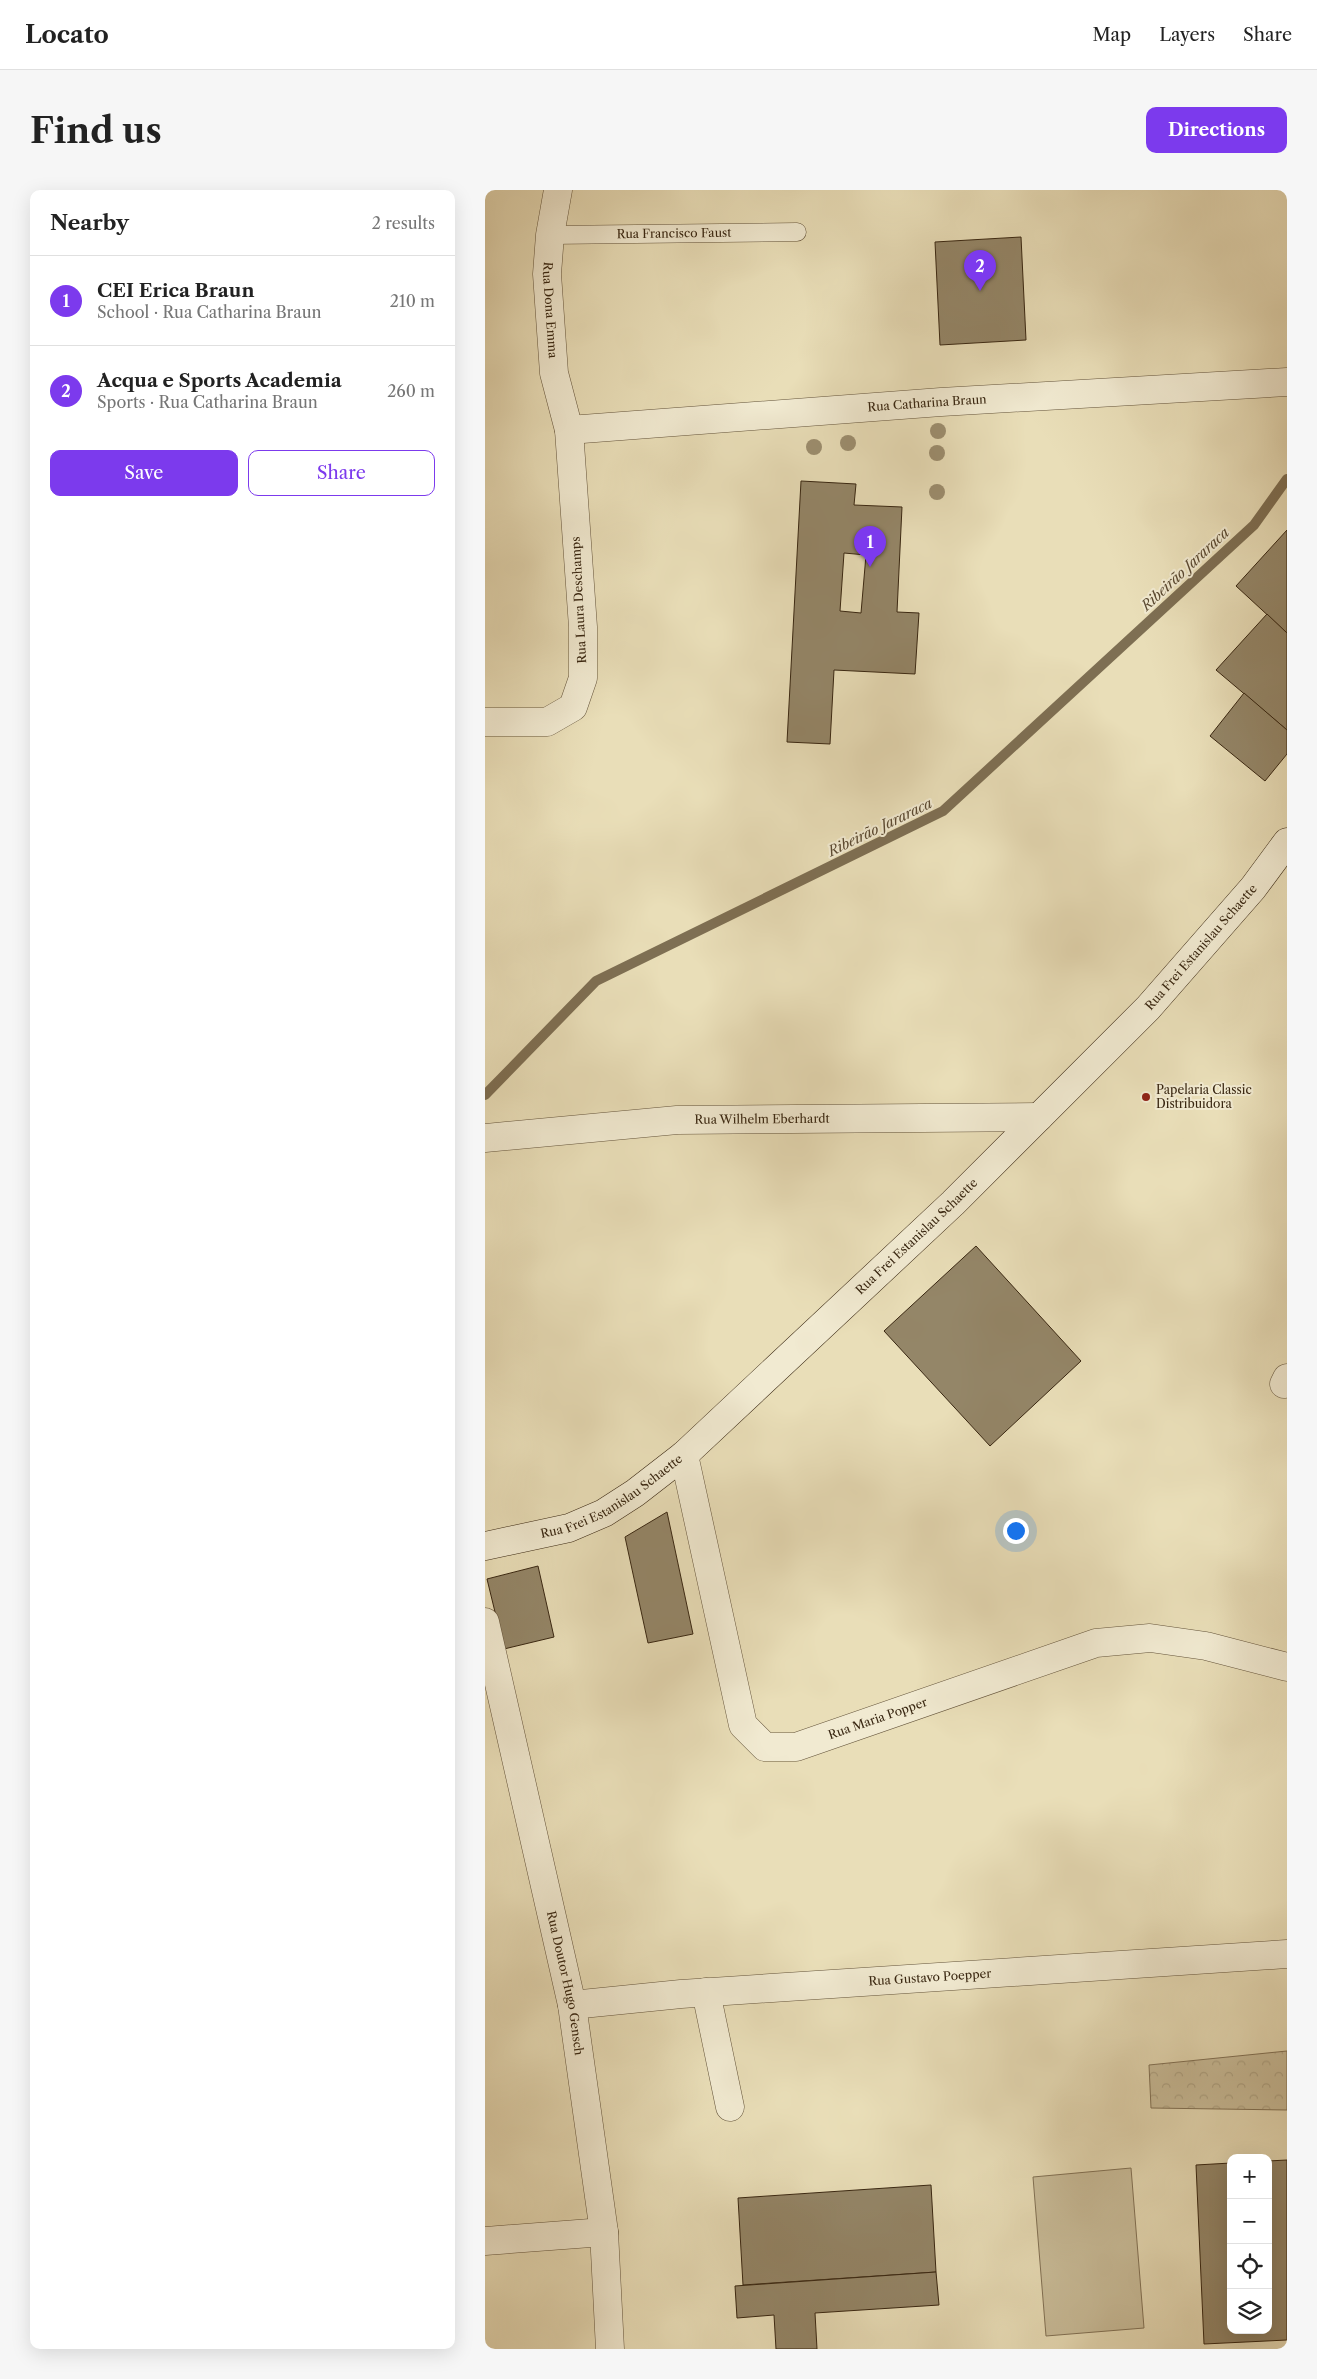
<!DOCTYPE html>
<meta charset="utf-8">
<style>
body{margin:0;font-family:"Libre Caslon Text",serif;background:#f6f6f6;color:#222}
.controls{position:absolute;right:15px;bottom:15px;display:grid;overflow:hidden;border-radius:10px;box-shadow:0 5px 20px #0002}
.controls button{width:45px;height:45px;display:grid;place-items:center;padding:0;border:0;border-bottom:1px solid #e0e0e0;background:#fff;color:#222;font:25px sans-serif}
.you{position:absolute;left:530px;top:1340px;width:18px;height:18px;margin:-12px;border:4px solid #fff;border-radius:50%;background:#1a73e8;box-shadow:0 0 0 8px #1a73e833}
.badge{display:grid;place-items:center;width:32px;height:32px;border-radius:50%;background:#7c3aed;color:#fff;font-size:16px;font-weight:700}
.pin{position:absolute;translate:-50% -41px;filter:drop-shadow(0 1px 2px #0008)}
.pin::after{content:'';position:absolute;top:26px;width:18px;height:15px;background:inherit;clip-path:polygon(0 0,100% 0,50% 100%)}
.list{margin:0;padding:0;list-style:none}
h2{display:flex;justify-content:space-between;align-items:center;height:65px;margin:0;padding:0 20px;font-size:21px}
h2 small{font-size:16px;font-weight:400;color:#767676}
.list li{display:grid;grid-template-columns:32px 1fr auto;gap:15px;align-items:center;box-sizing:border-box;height:90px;padding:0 20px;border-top:1px solid #e0e0e0}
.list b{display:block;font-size:19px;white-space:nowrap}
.list p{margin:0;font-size:16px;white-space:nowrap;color:#767676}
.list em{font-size:16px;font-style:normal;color:#767676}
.actions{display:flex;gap:10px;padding:15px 20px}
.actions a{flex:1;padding:11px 0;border:1px solid #7c3aed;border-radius:10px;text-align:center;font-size:18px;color:#7c3aed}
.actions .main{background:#7c3aed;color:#fff}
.icon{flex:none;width:28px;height:28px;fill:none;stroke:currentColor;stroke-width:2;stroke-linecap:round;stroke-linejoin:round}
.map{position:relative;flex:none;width:802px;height:2159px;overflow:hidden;border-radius:10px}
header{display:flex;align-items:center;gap:30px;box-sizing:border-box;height:70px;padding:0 25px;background:#fff;border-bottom:1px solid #e0e0e0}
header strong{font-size:24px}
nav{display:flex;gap:28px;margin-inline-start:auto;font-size:18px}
.intro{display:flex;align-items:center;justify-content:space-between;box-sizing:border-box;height:120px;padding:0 30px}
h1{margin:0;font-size:35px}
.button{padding:12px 22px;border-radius:10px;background:#7c3aed;color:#fff;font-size:18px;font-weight:700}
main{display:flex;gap:30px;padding:0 30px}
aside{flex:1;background:#fff;border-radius:10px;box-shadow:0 5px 20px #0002}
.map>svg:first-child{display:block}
</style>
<header>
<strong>Locato</strong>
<nav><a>Map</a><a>Layers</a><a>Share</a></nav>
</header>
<div class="intro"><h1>Find us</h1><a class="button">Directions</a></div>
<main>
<aside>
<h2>Nearby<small>2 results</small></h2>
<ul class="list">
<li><span class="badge">1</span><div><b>CEI Erica Braun</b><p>School · Rua Catharina Braun</p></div><em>210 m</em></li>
<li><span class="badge">2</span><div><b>Acqua e Sports Academia</b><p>Sports · Rua Catharina Braun</p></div><em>260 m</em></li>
</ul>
<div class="actions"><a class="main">Save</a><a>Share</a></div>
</aside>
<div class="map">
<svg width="802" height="2159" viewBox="0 0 802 2159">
<defs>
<pattern id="forest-crowns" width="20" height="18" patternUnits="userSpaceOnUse" patternTransform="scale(1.25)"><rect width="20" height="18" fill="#cbbf9c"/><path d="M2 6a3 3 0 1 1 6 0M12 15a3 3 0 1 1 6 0" fill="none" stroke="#afa485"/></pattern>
</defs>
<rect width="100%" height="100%" fill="#e9deb8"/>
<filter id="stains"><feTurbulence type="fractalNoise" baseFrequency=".004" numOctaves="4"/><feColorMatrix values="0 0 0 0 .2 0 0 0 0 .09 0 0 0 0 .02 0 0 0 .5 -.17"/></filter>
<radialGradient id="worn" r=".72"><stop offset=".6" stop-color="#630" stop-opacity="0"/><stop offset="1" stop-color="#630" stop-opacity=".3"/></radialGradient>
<!-- grass -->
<polygon fill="#cbbf9c" stroke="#827256" points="646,1978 659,2138 561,2146 548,1987"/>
<!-- forest -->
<polygon fill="url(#forest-crowns)" stroke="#827256" points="802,1861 802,1920 666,1918 664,1875"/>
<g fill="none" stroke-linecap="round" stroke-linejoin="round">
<!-- stream -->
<polyline stroke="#7e6f53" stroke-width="10" points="0,905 111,791 458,621 769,335 802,289"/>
</g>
<!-- building -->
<g fill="#948668" stroke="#382611" fill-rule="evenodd">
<polygon points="536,47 541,150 455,155 450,52"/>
<path d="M 316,291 L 371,294 L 369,315 L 417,317 L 412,422 L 434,423 L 430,484 L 349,480 L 345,554 L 302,552 ZM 359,363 L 381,365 L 376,423 L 355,421 Z"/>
<polygon points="802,340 802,443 751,396"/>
<polygon points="782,424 802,443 802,540 731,480"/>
<polygon points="759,503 802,540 802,564 780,591 725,546"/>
<polygon points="491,1056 596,1171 505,1256 399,1141"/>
<polygon points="182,1322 208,1444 163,1453 140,1347"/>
<polygon points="53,1376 69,1447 19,1459 2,1389"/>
<polygon points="802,1970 802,2150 719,2154 711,1975 746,1973 746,2140 783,2140 783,1971"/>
<polygon points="446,1995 451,2082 258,2095 253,2008"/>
<polygon points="451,2082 454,2115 330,2123 332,2159 291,2159 289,2125 252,2128 250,2096"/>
</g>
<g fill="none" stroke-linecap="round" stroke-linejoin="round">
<!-- service casing -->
<g stroke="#64543b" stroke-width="19">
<g id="service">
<path id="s1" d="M 65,45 L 312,42"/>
</g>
</g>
<!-- minor casing -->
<g stroke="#64543b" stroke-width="29">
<g id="minor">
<polyline points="0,532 62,532 88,517 98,488 98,437 84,240"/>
<path id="s2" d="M 0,948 L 192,930 L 554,927"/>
<polyline points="799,1194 802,1188"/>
<path id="s3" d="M 199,1265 L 258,1535 L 280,1557 L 311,1557 L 611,1453 L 665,1448 L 721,1456 L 802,1477"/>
<path id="s4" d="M 0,1432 L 87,1815 L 119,2042 L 125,2159"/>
<polyline points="221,1802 245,1917"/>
<path id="s5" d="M 87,1815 L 196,1804 L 802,1764"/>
<polyline points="0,2051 119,2042"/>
</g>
</g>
<!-- tertiary casing -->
<g stroke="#64543b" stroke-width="29">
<g id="tertiary">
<path id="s6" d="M 73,0 L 65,45 L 62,84 L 69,183 L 84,240 L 456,212 L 802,192"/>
</g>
</g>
<!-- secondary casing -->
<g stroke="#382611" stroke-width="29">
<g id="secondary">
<path id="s7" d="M 0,1356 L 84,1338 L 119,1323 L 150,1303 L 199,1265 L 468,1013 L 663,818 L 768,698 L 802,652"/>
</g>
</g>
<!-- service -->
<use href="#service" stroke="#f1ead1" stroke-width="18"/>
<!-- minor -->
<use href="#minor" stroke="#f1ead1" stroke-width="28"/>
<!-- tertiary -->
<use href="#tertiary" stroke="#f1ead1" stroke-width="28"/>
<!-- secondary -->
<use href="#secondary" stroke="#f1ead1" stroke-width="28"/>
</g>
<!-- trees -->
<g fill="#9c8e6f">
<circle cx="453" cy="241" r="8"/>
<circle cx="363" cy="253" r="8"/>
<circle cx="329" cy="257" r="8"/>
<circle cx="452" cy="263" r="8"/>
<circle cx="452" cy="302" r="8"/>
</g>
<!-- markers -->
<circle fill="#8f2418" stroke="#f1ead1" stroke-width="2" cx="661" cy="907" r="5"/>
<g text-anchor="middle" stroke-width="4" stroke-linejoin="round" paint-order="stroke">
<!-- street labels -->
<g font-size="12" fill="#382611" stroke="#f1ead1">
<text dy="4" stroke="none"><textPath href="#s1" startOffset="124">Rua Francisco Faust</textPath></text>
<text dy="4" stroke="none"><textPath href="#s6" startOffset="121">Rua Dona Emma</textPath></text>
<text dy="4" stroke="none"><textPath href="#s6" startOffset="602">Rua Catharina Braun</textPath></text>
<text transform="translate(94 410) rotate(-93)" y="4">Rua Laura Deschamps</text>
<text dy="4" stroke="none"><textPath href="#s7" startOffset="948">Rua Frei Estanislau Schaette</textPath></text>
<text dy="4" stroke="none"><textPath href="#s2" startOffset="278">Rua Wilhelm Eberhardt</textPath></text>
<text dy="4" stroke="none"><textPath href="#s7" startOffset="542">Rua Frei Estanislau Schaette</textPath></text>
<text dy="4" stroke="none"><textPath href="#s7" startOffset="138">Rua Frei Estanislau Schaette</textPath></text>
<text dy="4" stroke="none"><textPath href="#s3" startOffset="425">Rua Maria Popper</textPath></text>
<text dy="4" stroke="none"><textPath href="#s5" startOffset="359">Rua Gustavo Poepper</textPath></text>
<text dy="4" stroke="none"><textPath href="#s4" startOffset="370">Rua Doutor Hugo Gensch</textPath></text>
</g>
<!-- poi labels -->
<g font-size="12" fill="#382611" stroke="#f1ead1" text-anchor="start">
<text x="671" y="904">Papelaria Classic<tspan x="671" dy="14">Distribuidora</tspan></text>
</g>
<!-- water labels -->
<g font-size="14" font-style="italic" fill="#5b4a32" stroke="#f1ead1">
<text transform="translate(700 379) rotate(-43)" y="5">Ribeirão Jararaca</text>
<text transform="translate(395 637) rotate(-26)" y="5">Ribeirão Jararaca</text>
</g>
</g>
<rect width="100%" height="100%" filter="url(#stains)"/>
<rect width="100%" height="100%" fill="url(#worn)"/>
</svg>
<div class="controls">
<button>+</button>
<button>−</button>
<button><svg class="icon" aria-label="locate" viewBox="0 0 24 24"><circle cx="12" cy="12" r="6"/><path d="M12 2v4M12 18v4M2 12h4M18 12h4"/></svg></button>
<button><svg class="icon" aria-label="layers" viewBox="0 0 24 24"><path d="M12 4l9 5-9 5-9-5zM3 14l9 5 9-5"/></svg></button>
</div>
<div class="you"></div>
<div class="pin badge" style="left:385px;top:377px">1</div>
<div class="pin badge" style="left:495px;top:101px">2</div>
</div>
</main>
